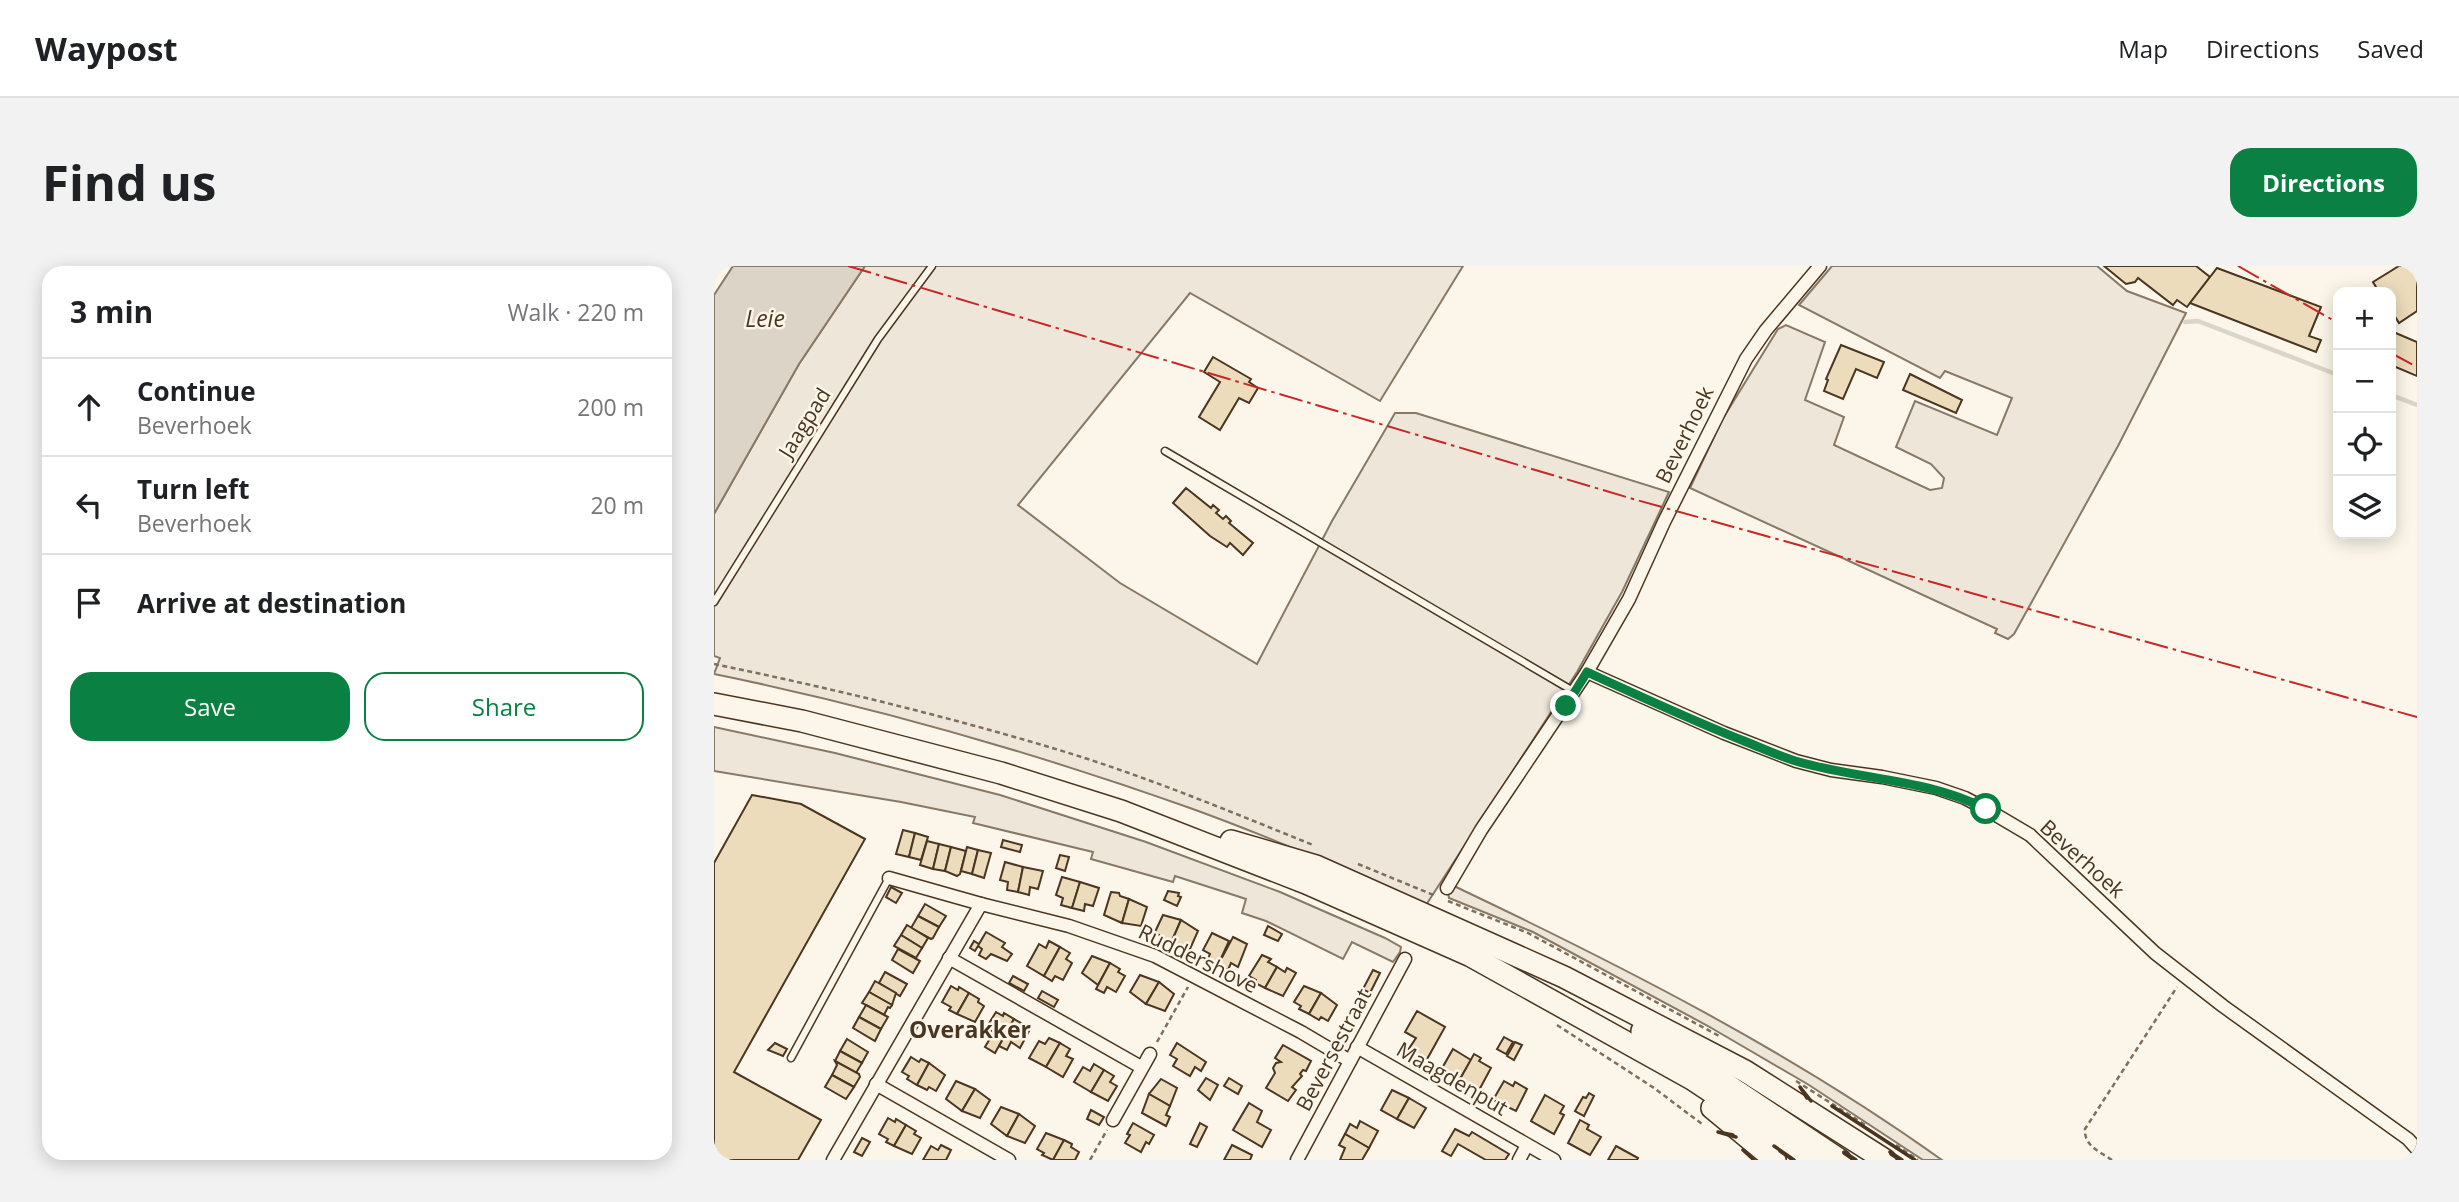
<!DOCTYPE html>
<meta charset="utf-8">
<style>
body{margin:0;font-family:"Open Sans",sans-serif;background:#f2f2f2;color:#202124}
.controls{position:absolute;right:21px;top:21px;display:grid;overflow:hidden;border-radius:14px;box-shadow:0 4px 18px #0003}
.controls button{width:63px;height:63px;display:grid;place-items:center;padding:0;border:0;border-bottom:2px solid #e0e0e0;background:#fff;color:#202124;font:35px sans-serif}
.stop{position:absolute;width:21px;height:21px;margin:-16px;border:5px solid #0b8043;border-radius:50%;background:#fff}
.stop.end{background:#0b8043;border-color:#fff;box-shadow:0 2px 7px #0008}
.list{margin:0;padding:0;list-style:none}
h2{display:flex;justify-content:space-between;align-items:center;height:91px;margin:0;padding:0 28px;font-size:30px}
h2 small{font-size:23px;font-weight:400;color:#757577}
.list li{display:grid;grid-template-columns:46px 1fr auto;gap:21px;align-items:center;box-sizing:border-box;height:98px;padding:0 28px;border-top:2px solid #e0e0e0}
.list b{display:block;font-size:26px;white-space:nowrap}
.list p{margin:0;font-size:23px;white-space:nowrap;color:#757577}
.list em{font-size:23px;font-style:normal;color:#757577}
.actions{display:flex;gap:14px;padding:21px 28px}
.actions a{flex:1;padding:16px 0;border:2px solid #0b8043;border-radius:21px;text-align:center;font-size:24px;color:#0b8043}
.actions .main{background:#0b8043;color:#fff}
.icon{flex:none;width:38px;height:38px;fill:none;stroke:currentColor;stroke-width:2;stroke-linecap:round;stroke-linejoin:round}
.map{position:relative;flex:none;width:1703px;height:894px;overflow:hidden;border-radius:21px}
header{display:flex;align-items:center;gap:42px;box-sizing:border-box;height:98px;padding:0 35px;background:#fff;border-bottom:2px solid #e0e0e0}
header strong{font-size:33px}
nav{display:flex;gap:38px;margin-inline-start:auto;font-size:24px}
.intro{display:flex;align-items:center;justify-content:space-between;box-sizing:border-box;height:168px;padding:0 42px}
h1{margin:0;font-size:49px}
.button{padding:18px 32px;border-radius:21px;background:#0b8043;color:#fff;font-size:24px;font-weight:700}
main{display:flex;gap:42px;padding:0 42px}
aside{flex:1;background:#fff;border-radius:21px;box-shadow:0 4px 18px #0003}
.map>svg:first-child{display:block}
</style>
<header>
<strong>Waypost</strong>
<nav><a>Map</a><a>Directions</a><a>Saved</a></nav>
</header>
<div class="intro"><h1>Find us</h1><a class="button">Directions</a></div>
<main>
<aside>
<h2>3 min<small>Walk · 220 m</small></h2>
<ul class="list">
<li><svg class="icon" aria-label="ahead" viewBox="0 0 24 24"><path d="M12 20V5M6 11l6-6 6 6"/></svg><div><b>Continue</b><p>Beverhoek</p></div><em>200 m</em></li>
<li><svg class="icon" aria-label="left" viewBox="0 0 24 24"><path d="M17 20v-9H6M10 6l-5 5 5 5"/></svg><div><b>Turn left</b><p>Beverhoek</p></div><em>20 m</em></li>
<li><svg class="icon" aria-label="arrive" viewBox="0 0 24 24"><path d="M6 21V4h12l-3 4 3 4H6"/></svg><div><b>Arrive at destination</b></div></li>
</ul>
<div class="actions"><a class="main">Save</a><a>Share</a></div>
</aside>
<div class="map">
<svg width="1703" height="894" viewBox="0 0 1703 894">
<rect width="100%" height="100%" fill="#fbf6e9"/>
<!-- green -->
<g fill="#ede6d9" stroke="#887966" stroke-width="2">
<path d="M 151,0 L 749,0 L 666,135 L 476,27 L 304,239 L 406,317 L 543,398 L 618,255 L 681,147 L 702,147 L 955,226 L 908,326 L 863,406 L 712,639 C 634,605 556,571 476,542 C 321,487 162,441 0,408 L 6,392 L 0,390 L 0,248 L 85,98 Z"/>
<polygon points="1118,0 1383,0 1413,25 1472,47 1404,180 1300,368 1294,373 1281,367 1283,363 976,222 1008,154 1064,63 1072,59 1111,76 1091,134 1130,151 1120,179 1216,224 1228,222 1230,212 1217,198 1182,181 1201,135 1283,169 1298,132 1231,105 1226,112 1085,39"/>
<polygon points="0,461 121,487 286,529 432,576 566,626 671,672 687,681 686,686 679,696 638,676 629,693 552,655 528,647 532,633 461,610 459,616 377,593 379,586 259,557 261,551 187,536 0,505"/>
<path d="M 740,620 C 908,700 1076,785 1228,894 L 1209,894 L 1095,819 L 994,760 L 819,666 L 735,632 L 734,627 Z"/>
</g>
<!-- water -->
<polygon fill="#dcd4c6" stroke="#887966" stroke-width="2" points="19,0 151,0 85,98 0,248 0,29"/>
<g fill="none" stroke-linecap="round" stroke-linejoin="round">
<!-- stream -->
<g stroke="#dcd4c6" stroke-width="4.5">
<polyline points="1471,56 1484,55 1624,109"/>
<polyline points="1677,129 1703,139"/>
</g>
</g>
<!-- building -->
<g fill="#ecdcbc" stroke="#4a3520" stroke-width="2">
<polygon points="1390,0 1482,0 1496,11 1473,41 1463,34 1459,39 1424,12 1421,16 1412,18"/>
<polygon points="1685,0 1703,0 1703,45 1685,57 1677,44 1677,26 1665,26 1659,16"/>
<polygon points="1503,2 1607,41 1595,70 1607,74 1602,86 1476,37"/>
<polygon points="1677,65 1703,76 1703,110 1677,99"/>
<polygon points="1127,79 1170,96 1163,112 1142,103 1129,133 1110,125 1114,114 1112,113"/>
<polygon points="499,91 537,113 535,116 544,122 535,137 525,132 506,164 485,151 506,116 490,106"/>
<polygon points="1196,108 1248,134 1242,147 1189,124"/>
<polygon points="472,222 497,242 499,239 505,244 502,247 509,253 512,250 517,255 515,257 539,277 529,289 516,277 513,281 496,270 459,237"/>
<polygon points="38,529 87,538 151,573 20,806 107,854 84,894 0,894 0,597"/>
<polygon points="189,564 201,567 195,591 182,588"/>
<polygon points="201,567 214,571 207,594 195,591"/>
<polygon points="289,574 308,579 306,586 287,581"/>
<polygon points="213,575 225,578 219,603 206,599"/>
<polygon points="225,578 237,581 231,605 219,603"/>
<polygon points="237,581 252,585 246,608 243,610 231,605"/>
<polygon points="253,581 264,584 258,608 247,605"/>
<polygon points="264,584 277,587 270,612 258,608"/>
<polygon points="346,589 355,591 351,605 342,602"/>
<polygon points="291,596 309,601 304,626 293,624 294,616 286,614"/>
<polygon points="309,601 329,605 324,623 316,621 315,629 304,626"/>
<polygon points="348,611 366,616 358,642 347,639 349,632 342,629"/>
<polygon points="366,616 385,622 379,640 371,638 370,645 358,642"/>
<polygon points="177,621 188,627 182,637 172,631"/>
<polygon points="454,625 465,627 464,630 467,631 463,640 450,634"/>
<polygon points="397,626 405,627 406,630 415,633 408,657 390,649"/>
<polygon points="415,633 433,641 427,660 408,657"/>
<polygon points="211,638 232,650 225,661 204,650"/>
<polygon points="449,649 467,654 457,677 441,666"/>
<polygon points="204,650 225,661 219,672 217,673 197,662"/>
<polygon points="467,654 484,665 476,683 457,677"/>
<polygon points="193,659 214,672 208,682 187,669"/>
<polygon points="554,660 568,668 564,675 550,669"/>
<polygon points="272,666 291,677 288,681 298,688 293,695 277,688 272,693 265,689 268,683 264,680 261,685 256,682 260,675 265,678"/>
<polygon points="498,667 515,675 504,699 493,695 496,688 489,684"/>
<polygon points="187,669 208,682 202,692 180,680"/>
<polygon points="519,671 533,678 524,701 517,697 514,704 504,699"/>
<polygon points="335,675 346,681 330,710 313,700 325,678 332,682"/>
<polygon points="346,681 356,687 352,693 358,697 349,714 341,710 338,715 330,710"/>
<polygon points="184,683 206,695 199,707 178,694"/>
<polygon points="548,689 557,693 554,696 563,701 551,722 541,717 542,714 535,710"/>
<polygon points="378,690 396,697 384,719 368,707"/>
<polygon points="396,697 406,703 404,706 411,710 402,726 393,721 390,727 382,723"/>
<polygon points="563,701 571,706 573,702 582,707 569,730 551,722"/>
<polygon points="659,704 666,707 656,727 649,723"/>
<polygon points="171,706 193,718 186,730 165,717"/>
<polygon points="426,709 445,716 432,738 416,726"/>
<polygon points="299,710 314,718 310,725 295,717"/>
<polygon points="161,715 182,727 178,739 155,726"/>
<polygon points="445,716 460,728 451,745 432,738"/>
<polygon points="237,720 244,724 245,721 255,727 243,748 235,744 237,741 228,736"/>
<polygon points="590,720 607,727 595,748 585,743 587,740 580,736"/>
<polygon points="328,725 344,734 340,741 324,732"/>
<polygon points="155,726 178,739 176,742 174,741 170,749 148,737"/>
<polygon points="255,727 265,733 264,736 270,740 261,756 243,748"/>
<polygon points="607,727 623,739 614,755 607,751 605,754 595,748"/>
<polygon points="152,739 174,751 167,763 145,751"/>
<polygon points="703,745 731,761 712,795 694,784 702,772 691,766"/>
<polygon points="282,746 289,750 290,747 300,753 281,787 271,781 280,766 272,762"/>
<polygon points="145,751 167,763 161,775 139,762"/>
<polygon points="300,753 310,759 309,761 315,765 306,782 297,776 293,784 285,780"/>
<polygon points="790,771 799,776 792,788 783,783"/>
<polygon points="335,772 346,777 332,801 315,792 325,775 331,778"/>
<polygon points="133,773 154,786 148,797 126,785"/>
<polygon points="801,776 808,779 800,794 793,790"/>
<polygon points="61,777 73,783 69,790 54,784"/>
<polygon points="346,777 356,783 352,790 359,793 349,811 332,801"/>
<polygon points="463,777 492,796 487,805 481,801 476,810 459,800 463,793 456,789"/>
<polygon points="569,779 597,795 592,805 589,804 586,808 588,810 578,821 582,824 574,835 552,822 561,807 559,802 562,797 567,796 561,792"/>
<polygon points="739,783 757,794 745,815 727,804"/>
<polygon points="126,785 148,797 142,807 121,795"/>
<polygon points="760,788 767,792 765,795 777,802 764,826 745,815"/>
<polygon points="197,791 205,796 207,793 215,797 203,819 193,813 195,810 188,806"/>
<polygon points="121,795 145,808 146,811 140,821 118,809 123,799"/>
<polygon points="215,797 231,809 222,825 215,821 213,824 203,819"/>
<polygon points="380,798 390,804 377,826 360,816 369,801 376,805"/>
<polygon points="390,804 400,810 396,816 403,820 394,835 377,826"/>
<polygon points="118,809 140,821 132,833 111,821"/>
<polygon points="492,812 504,819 496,834 484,824"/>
<polygon points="515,812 528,820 524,828 510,820"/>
<polygon points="447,813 463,822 456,840 435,828"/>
<polygon points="242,815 261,823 248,845 232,833"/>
<polygon points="790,815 799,820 801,816 813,823 802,845 779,834"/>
<polygon points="261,823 276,834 266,852 248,845"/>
<polygon points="678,824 695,832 683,853 667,844"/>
<polygon points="875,827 880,830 870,850 861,845 869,831 872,832"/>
<polygon points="435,828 456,840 452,849 456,851 452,860 428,847"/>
<polygon points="831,829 850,840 846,847 850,849 840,868 817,855"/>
<polygon points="695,832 712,842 700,862 683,853"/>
<polygon points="535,837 548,845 543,856 557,864 548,881 519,864"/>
<polygon points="287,841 305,848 293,870 277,858"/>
<polygon points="377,844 390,851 385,859 373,853"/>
<polygon points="305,848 321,860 311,877 293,870"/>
<polygon points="174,852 181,856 182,853 192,859 180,880 172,876 174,873 165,868"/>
<polygon points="866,854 875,859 873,863 887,871 876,889 854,877"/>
<polygon points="646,855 664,865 655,882 631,868 636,858 643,862"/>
<polygon points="419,857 440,869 435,878 432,876 427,886 411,877 416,869 413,868"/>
<polygon points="486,857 493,861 483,881 476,878"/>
<polygon points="192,859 202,865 200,868 207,872 198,888 180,880"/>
<polygon points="741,863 755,870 758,866 795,888 791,894 772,894 744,878 737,890 728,885"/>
<polygon points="332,867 350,874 339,894 328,889 330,887 323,883"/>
<polygon points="631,868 655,882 648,894 626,894 631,882 625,879"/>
<polygon points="148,872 156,876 148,890 140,886"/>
<polygon points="350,874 358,878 357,881 365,886 361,894 339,894"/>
<polygon points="227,879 237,884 232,894 209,894 217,880 224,884"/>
<polygon points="518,879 538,889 536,894 510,894"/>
<polygon points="902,880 924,892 923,894 894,894"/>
</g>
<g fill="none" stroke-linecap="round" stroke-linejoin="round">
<!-- service casing -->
<g stroke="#4a3520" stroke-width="9">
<g id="service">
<polyline points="451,185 859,425"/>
<polyline points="0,336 164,73 218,0"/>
<polyline points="77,792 175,612"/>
</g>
</g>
<!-- minor casing -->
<g stroke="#4a3520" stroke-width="15">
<g id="minor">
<polyline points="873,406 1010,467 1082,495 1117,504 1168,511 1222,522 1251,532 1272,543 1316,569 1441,687 1509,740 1694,873 1703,883"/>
<polyline points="175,612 267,638"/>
<polyline points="733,622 767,564 873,406 915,333 950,256 1032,93 1052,64 1106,0"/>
<polyline points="235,692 427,801"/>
<polyline points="643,781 840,894"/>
<polyline points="162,818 295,894"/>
<polyline points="399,854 436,788"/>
<polyline points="119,894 267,638 355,660 441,690 587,766 636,795"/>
<polyline points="583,894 691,693"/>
<polyline points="805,894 813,879"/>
</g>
</g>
<!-- primary casing -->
<g stroke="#4a3520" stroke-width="24">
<g id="primary">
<polyline points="0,438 88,455 287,507 407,545 592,617 757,690 978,813 1100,894"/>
<polyline points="517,575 602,600 850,711 1031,805 1171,894"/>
<polyline points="928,765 1006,814 1126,894"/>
<polyline points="998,842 1061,894"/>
</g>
</g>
<!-- path -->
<g stroke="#7f6f5c" stroke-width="2.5" stroke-dasharray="5 3.5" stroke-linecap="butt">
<path d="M 0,398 C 116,422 232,450 345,484 C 431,510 515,545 599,579"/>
<polyline points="644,598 722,630"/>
<polyline points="734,635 814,667 1007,771"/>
<polyline points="843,759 940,822 988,858"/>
<polyline points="443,776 474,721"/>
<polyline points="1082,815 1153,860"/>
<polyline points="1182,879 1204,894"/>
<polyline points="376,894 393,864"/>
<path d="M 1398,894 C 1385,885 1370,880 1371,863 L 1463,721"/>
</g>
<!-- service -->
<use href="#service" stroke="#fbf6e9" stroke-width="6"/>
<!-- minor -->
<use href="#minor" stroke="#fbf6e9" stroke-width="12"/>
<!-- primary -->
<use href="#primary" stroke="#fbf6e9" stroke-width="21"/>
<!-- wall -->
<g stroke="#4a3520" stroke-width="3.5">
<polyline points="1093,832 1086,821 1097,835"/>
<polyline points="1118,840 1201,894"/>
<polyline points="1019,869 1004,866 1022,871"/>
<polyline points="1060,880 1080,894"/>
<polyline points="1029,884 1040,894"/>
<polyline points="1066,885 1079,894"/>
<polyline points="1130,886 1142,894"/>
<polyline points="1176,886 1188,894"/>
<polyline points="1130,887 1140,894"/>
<polyline points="1177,888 1186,894"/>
</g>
<!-- power -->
<g stroke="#c62828" stroke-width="2" stroke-dasharray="24 5 3.5 5" stroke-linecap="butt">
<polyline points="134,0 919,233 1703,451"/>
<polyline points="1524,0 1624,57"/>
<polyline points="1677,87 1703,101"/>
</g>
</g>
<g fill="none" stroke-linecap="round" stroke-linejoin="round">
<!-- route -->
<path stroke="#0b8043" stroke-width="9" d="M 852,440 L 873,406 C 925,430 977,454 1030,475 C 1048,482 1067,491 1085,496 C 1148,514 1213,513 1272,543"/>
</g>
<g text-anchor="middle" stroke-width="5" stroke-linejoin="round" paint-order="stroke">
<!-- street labels -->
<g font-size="21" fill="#4a3520" stroke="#fbf6e9">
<text transform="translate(91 157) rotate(-58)" y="7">Jaagpad</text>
<text transform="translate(971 169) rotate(-64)" y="7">Beverhoek</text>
<text transform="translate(1368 593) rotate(42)" y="7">Beverhoek</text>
<text transform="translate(484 693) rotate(26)" y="7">Ruddershove</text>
<text transform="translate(620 784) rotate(-62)" y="7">Beversestraat</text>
<text transform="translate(738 813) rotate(30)" y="7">Maagdenput</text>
</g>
<!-- water labels -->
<g font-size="23" font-style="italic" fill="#4a3520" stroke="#fbf6e9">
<text x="51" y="61">Leie</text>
</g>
<!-- neighbourhood labels -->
<g font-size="23" font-weight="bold" fill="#4a3520" stroke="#fbf6e9">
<text x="256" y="772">Overakker</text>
</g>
</g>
</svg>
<div class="controls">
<button>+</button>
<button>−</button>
<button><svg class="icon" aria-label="locate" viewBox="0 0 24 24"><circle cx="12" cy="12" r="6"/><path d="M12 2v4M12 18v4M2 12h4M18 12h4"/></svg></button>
<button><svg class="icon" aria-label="layers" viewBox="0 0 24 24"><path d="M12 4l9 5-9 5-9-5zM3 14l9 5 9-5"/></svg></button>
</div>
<div class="stop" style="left:1272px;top:543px"></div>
<div class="stop end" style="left:852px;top:440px"></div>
</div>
</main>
